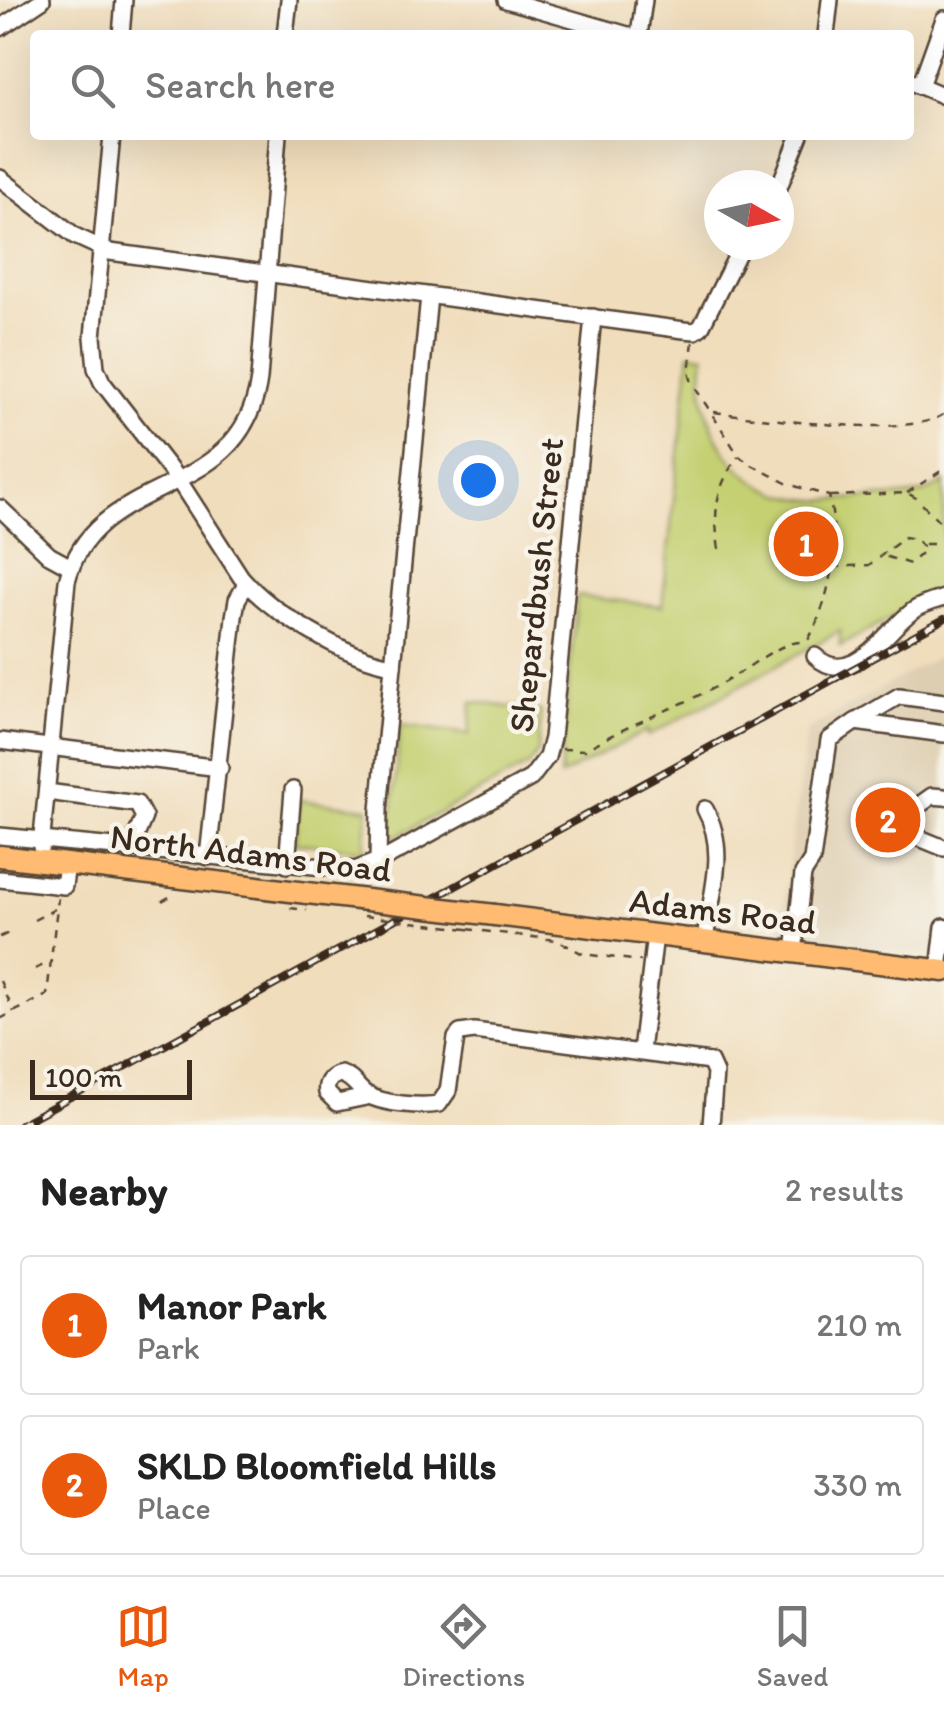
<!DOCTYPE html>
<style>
body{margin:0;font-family:Itim,sans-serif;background:#f6f6f6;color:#222}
.compass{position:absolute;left:704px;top:170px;width:90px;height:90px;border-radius:50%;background:#fff;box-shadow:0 10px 40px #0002;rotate:99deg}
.scale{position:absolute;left:30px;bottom:25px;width:162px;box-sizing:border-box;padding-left:10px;border:5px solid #3b2a1e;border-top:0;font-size:28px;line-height:35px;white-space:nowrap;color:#3b2a1e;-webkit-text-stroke:8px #f7f3e8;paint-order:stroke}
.you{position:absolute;left:478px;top:480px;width:35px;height:35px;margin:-25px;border:8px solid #fff;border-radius:50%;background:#1a73e8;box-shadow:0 0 0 15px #1a73e833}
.badge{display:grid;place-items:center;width:65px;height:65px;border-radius:50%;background:#ea580c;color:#fff;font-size:32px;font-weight:700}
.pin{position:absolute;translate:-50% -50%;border:5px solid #fff;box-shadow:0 2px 10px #0006}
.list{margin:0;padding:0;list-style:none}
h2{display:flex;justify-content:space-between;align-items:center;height:130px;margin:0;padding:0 40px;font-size:42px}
h2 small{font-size:32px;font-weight:400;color:#767676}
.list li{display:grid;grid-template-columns:65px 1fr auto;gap:30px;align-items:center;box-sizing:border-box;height:140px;margin:0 20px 20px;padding:0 20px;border:2px solid #e0e0e0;border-radius:10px}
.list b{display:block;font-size:38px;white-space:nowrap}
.list p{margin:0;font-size:32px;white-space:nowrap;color:#767676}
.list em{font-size:32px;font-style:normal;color:#767676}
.icon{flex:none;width:55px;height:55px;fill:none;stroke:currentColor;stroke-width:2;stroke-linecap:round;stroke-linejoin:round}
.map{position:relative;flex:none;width:944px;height:1125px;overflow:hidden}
.search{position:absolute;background:#fff;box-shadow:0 10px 40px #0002;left:30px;right:30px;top:30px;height:110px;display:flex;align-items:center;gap:25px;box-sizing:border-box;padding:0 35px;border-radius:10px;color:#767676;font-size:38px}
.sheet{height:450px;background:#fff}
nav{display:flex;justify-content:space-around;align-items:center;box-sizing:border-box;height:140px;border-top:2px solid #e0e0e0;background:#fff;font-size:28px;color:#767676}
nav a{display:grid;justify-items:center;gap:5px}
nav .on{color:#ea580c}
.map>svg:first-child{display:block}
</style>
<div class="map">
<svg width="944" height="1125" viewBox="0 0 944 1125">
<rect width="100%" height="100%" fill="#f7f3e8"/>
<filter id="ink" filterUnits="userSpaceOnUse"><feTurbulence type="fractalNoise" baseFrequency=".01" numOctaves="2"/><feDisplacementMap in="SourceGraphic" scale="20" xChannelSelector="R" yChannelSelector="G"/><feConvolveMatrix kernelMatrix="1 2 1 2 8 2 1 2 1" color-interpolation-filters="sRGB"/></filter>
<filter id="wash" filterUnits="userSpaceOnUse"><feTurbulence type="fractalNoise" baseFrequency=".0048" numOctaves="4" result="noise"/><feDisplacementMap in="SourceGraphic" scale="40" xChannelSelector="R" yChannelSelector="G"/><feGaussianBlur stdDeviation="2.25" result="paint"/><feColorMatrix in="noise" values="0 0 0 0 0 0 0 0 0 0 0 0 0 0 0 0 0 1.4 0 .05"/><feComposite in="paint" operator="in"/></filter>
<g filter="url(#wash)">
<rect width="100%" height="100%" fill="#f0ddbc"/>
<!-- built -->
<polygon fill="#deceb1" points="944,653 944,956 779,938 807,730"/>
<!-- green -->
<g fill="#c4d072" stroke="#807d48" stroke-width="2.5">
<path d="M 690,353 L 704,355 C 695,417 727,482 793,497 C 818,503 845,499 871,497 C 897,496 923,499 944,482 L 944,588 L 840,646 L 840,631 L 648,736 L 648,730 L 560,776 L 577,596 L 662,606 Z"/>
<polygon points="472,702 541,711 538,752 529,765 395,837 391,831 400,725 469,734"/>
<polygon points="299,800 368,808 364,850 295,843"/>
</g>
</g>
<g filter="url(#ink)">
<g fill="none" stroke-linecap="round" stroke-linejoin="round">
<!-- minor casing -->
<g stroke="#564536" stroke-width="20">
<g id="minor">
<polyline points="506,0 628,35"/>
<polyline points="0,28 42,0"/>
<polyline points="121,35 124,0"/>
<polyline points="285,35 289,0"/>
<polyline points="639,35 644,0"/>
<polyline points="826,35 830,0"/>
<polyline points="909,81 944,96"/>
<polyline points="920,86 944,19"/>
<path d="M 112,135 L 93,337 L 96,368 L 102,382 L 179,481 L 241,577 C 271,613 347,658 393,665"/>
<polyline points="0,178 75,236 110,252 684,330 695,331 701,327 742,245"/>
<polyline points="779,187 800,135"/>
<polyline points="0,508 49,555 71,567"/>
<path d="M 815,656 C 852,691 887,628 914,610 C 922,604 934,601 944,598"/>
<polyline points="855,722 899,696 944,702"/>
<polyline points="0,741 220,768"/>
<polyline points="47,792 137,804 144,817 130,850"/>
<polyline points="915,808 932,796 944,797"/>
<polyline points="913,827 917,837 944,848"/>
<polyline points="0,836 355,870 388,857 531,778 547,757 552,738 593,317"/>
<path d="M 41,847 L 67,581 C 95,470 242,505 259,379 L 278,135"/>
<polyline points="208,857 234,617 237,600 246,584"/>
<polyline points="378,862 379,810 429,296"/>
<polyline points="287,865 293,790"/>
<polyline points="0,879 64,886 67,864"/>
<path d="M 705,941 C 710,895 729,852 705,809"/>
<polyline points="794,952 803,874 812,860 829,740 855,722 944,734"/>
<polyline points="939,970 944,927"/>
<polyline points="641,1051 655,935"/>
<path d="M 371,1096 L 337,1103 L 327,1093 C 325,1082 331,1076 341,1074 C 354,1078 356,1087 366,1094 C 382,1104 421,1107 439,1104 L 448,1091 L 456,1038 L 460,1033 L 474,1031 L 710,1062 L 715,1073 L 711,1125"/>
</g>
</g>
<!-- major casing -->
<g stroke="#564536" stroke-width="25">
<g id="major">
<polyline points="0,856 307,893"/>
<polyline points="495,915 944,971"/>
</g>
</g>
<!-- path -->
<g stroke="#564536" stroke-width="2.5" stroke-dasharray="8 8" stroke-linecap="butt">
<path d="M 693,342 L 689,372 L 692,383 L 739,456 L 748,463 L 788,484 L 829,496 C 840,544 831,600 807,642"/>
<path d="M 714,412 C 759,418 910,439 944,414"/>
<polyline points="907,493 944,469"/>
<polyline points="830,496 907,493 916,498 944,526"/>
<polyline points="925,544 944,544"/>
<path d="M 719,549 C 713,513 715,488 738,457"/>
<polyline points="833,567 869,565 905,537 916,539 925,549 910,564 884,556"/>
<path d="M 562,749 L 585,750 C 636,719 695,703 744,670 C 762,658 785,640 807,642"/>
<polyline points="162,901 175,894"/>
<polyline points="34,920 55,909"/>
<polyline points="467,929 557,940 583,954 641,961"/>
<polyline points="0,937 11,932"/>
<polyline points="35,969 50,962"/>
<polyline points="0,981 14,1012"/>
<polyline points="0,1019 47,995 58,898"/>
</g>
<!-- minor -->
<use href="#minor" stroke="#fff" stroke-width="15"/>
<!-- major -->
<use href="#major" stroke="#febb71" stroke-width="20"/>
<!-- rail casing -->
<g stroke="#3b2a1e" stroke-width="8">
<polyline id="rail" points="19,1125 944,619"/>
</g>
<!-- rail -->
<use href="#rail" stroke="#f7f3e8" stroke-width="4" stroke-dasharray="11" stroke-linecap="butt"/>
<!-- major-bridge casing -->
<g stroke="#564536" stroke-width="25" stroke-linecap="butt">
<polyline id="major-bridge" points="307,893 495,915"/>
</g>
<!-- path-bridge -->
<g stroke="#564536" stroke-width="2.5" stroke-dasharray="8 8" stroke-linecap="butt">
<polyline points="290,908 307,910"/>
<polyline points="364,916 467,929"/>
</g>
<!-- major-bridge -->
<use href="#major-bridge" stroke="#febb71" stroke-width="20"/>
</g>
</g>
<g text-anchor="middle" stroke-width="9" stroke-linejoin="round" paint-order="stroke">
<!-- street labels -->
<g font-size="35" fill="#3b2a1e" stroke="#f7f3e8">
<text transform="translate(536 585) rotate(-84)" y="12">Shepardbush Street</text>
<text transform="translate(251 853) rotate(7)" y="12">North Adams Road</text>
<text transform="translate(723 911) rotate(7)" y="12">Adams Road</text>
</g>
</g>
</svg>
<svg class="compass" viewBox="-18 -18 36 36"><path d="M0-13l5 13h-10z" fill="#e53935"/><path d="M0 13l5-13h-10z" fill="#767676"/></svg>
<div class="scale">100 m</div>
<div class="you"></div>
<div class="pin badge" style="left:806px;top:544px">1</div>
<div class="pin badge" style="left:888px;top:820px">2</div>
<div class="search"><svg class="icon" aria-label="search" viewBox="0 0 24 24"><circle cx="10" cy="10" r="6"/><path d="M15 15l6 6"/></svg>Search here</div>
</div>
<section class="sheet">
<h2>Nearby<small>2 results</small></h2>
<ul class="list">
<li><span class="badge">1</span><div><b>Manor Park</b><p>Park</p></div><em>210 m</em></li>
<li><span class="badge">2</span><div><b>SKLD Bloomfield Hills</b><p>Place</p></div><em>330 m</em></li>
</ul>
</section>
<nav>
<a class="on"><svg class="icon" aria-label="map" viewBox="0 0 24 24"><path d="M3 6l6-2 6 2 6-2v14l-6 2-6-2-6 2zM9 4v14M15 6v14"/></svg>Map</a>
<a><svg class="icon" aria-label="directions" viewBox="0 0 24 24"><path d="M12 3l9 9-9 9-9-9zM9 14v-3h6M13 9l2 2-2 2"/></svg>Directions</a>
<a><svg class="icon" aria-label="saved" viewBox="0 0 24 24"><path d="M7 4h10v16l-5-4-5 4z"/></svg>Saved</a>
</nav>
